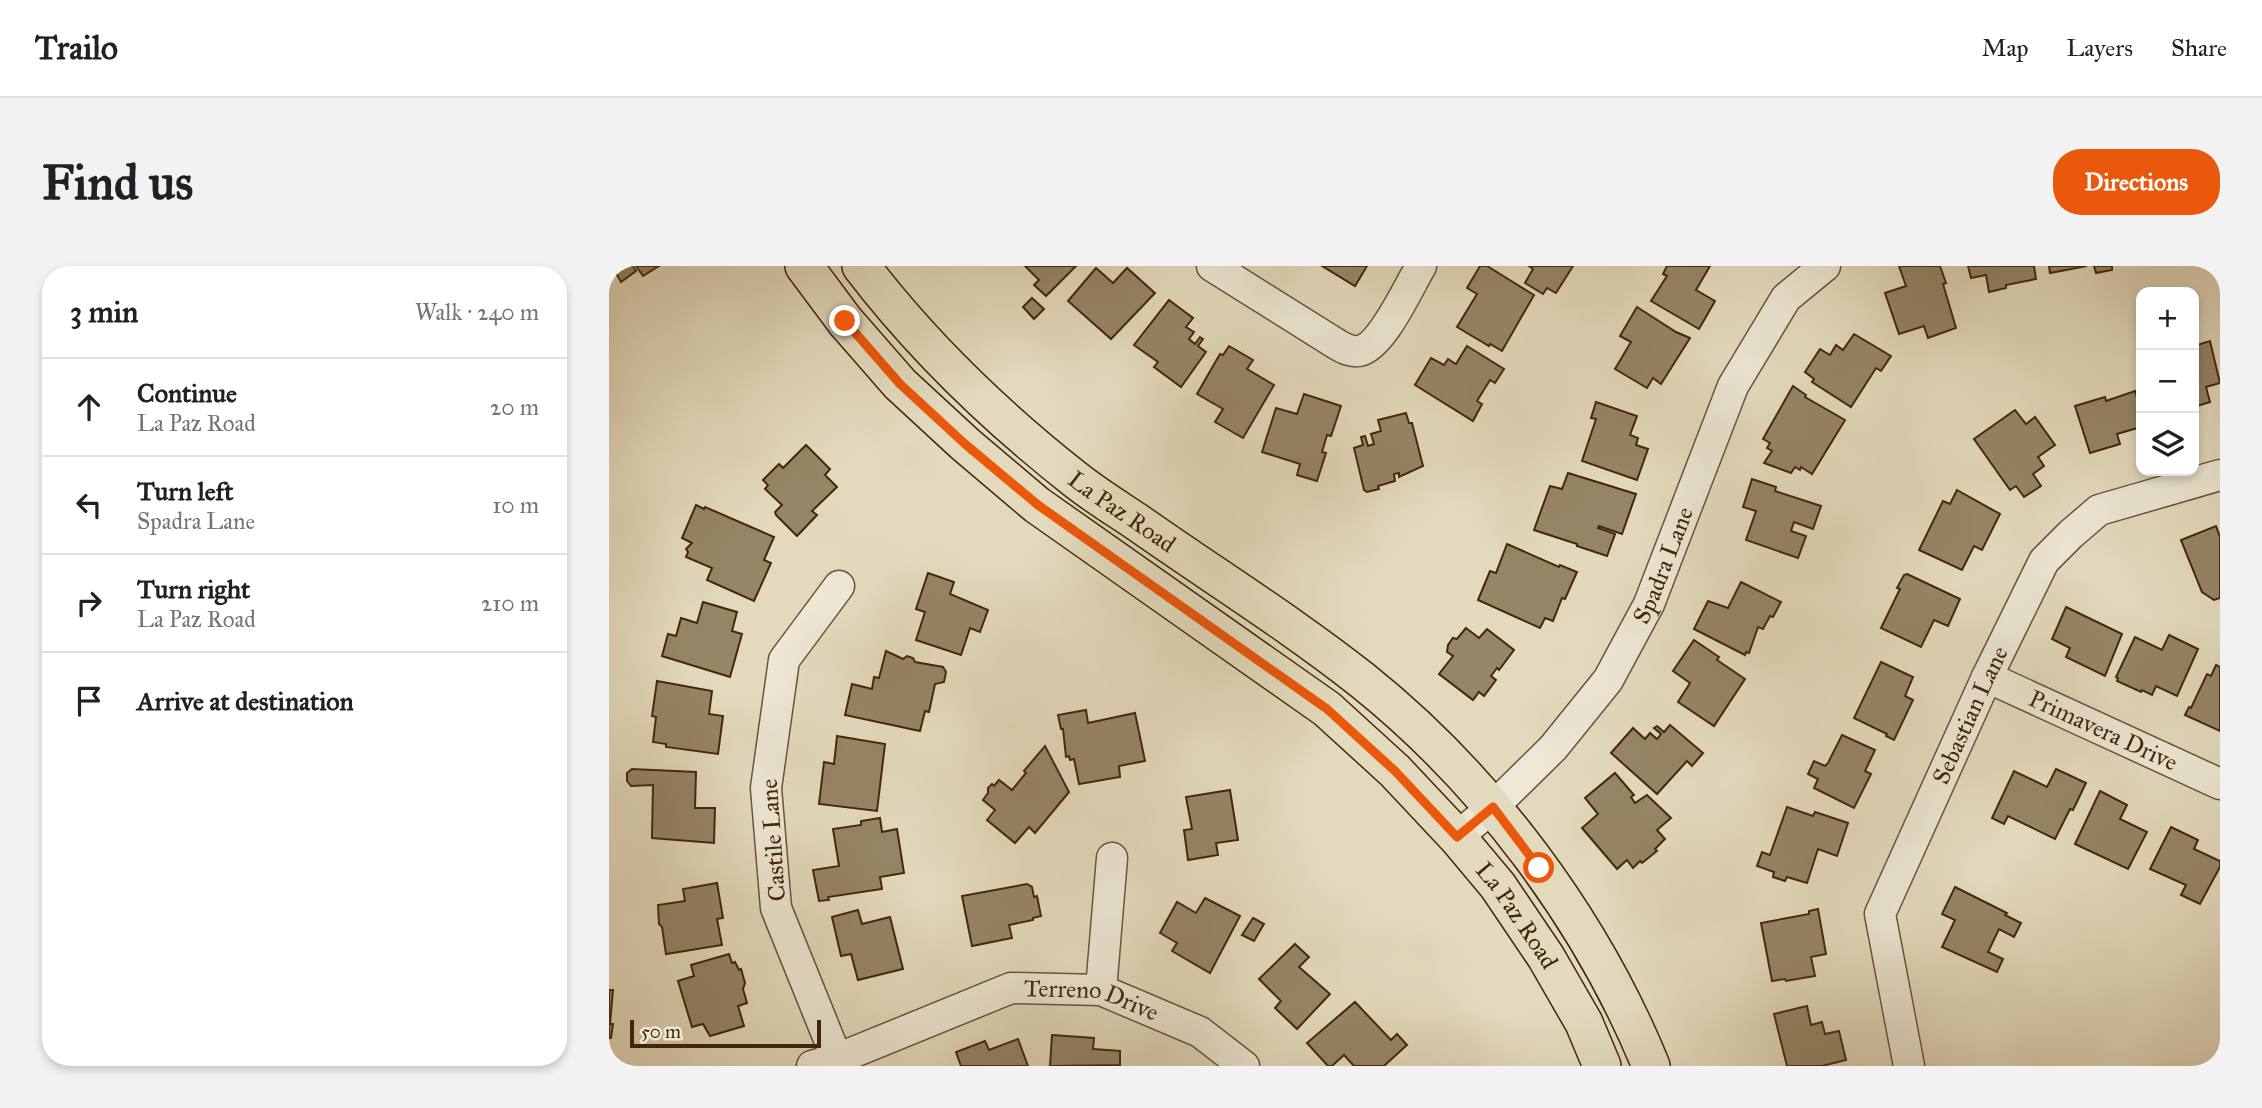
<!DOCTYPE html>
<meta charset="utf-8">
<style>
body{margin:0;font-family:"IM FELL Great Primer",serif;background:#f2f2f2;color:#202124}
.controls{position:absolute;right:21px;top:21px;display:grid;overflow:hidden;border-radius:14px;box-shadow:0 4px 10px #0003}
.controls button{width:63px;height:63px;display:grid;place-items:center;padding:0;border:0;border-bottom:2px solid #e0e0e0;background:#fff;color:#202124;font:35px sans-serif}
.scale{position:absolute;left:21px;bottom:18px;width:191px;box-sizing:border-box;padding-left:7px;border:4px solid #422809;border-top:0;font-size:19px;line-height:24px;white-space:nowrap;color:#422809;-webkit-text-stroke:5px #ede7d4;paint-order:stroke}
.stop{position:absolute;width:21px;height:21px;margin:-16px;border:5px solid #ea580c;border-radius:50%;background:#fff}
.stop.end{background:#ea580c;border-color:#fff;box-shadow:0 2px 7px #0008}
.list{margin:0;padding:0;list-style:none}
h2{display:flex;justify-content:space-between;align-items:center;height:91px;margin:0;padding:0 28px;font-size:30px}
h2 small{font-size:23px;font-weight:400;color:#757577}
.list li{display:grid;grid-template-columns:46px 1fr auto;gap:21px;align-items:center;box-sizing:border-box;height:98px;padding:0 28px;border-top:2px solid #e0e0e0}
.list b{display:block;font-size:26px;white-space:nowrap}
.list p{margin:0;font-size:23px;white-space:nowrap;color:#757577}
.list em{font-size:23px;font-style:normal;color:#757577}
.icon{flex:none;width:38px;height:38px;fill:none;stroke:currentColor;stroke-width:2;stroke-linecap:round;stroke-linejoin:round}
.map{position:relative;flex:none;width:1611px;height:800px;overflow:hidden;border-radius:28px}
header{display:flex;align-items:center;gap:42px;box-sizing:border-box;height:98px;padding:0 35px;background:#fff;border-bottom:2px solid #e0e0e0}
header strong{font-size:33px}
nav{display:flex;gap:38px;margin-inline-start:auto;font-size:24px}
.intro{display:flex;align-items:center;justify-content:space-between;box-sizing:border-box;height:168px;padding:0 42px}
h1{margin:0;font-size:49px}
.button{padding:18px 32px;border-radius:28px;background:#ea580c;color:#fff;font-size:24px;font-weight:700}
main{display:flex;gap:42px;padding:0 42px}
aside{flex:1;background:#fff;border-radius:28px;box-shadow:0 4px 10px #0003}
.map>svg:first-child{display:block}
</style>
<header>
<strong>Trailo</strong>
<nav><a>Map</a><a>Layers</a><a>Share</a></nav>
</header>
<div class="intro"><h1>Find us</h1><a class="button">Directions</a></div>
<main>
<aside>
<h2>3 min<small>Walk · 240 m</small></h2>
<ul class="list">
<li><svg class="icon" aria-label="ahead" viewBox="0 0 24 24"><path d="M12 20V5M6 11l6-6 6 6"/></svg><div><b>Continue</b><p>La Paz Road</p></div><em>20 m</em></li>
<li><svg class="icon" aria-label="left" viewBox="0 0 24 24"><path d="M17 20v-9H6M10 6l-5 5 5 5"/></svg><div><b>Turn left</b><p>Spadra Lane</p></div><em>10 m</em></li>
<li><svg class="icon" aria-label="right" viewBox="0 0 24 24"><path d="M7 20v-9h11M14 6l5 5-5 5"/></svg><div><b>Turn right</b><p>La Paz Road</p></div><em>210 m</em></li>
<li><svg class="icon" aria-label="arrive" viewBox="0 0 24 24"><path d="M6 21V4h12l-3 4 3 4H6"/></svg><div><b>Arrive at destination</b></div></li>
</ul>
</aside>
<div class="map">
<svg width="1611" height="800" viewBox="0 0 1611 800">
<rect width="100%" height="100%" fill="#e3dabd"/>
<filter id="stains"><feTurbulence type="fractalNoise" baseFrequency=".00286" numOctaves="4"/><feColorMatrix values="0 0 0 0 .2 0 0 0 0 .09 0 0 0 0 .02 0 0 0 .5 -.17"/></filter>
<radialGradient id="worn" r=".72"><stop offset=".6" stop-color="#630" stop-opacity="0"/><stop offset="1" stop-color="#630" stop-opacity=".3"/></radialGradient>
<!-- building -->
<g fill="#968567" stroke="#422809" stroke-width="2">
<polygon points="0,0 24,0 27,5 12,16 7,7 0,11"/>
<polygon points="27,0 50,0 34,10"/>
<polygon points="416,0 467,0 437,30 425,19 430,14"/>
<polygon points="713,0 758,0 746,20"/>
<polygon points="871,0 878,0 925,29 893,85 881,78 880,80 848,61 868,28 858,22"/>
<polygon points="920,0 964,0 947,27 938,22 934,28 916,17 924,3"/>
<polygon points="1058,0 1101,0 1087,24 1106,35 1090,63 1042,35 1058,10 1054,8"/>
<polygon points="1290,0 1331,0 1337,17 1334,18 1347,62 1319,72 1315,60 1290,68 1276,27 1297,20"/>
<polygon points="1359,0 1425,0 1427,13 1397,19 1397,22 1380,26 1377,9 1362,12"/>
<polygon points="1440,0 1478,0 1441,7"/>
<polygon points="1485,0 1503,0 1503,4 1487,7"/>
<polygon points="487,2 504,17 518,2 546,27 502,73 459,35"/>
<polygon points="423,32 435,43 425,53 414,41"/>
<polygon points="560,34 584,52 577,61 585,66 580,73 586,78 591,71 594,73 589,80 597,86 572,121 545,101 549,96 525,79"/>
<polygon points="1028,41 1067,66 1081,72 1052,118 1044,112 1038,122 1006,103 1022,76 1011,70"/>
<polygon points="1245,68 1282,90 1272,105 1267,102 1242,141 1203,116 1205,113 1196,106 1211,83 1221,89 1227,79 1234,84"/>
<polygon points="1601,75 1611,117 1597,121 1601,136 1585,141 1585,80"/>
<polygon points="620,80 644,94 638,103 665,119 634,172 606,156 614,143 588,128 611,88 614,89"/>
<polygon points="858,80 895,103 886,117 881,114 868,135 873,138 864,155 806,119 822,92 835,99 839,93 847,98"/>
<polygon points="1184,120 1197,129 1196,131 1236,154 1203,208 1192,201 1191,204 1186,201 1182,207 1155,197 1163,185 1158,182 1161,177 1154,173"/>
<polygon points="1526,125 1532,144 1532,161 1508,168 1511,178 1481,187 1466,140 1496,131 1497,135"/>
<polygon points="695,128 732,140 722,170 718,169 713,186 717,187 708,215 688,209 691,198 653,186 667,142 688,148"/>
<polygon points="987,136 1028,150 1021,169 1029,172 1027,179 1039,183 1028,214 973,195 987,153 982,152"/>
<polygon points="1406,144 1417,158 1426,151 1446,179 1429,191 1435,200 1424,208 1432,220 1415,231 1407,220 1401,224 1365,173"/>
<polygon points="797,147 800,157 803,157 814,200 790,211 790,207 785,208 786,215 769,220 770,223 758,226 755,224 745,182 754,179 752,171 756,170 759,180 765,178 762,168 772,165 769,154"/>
<polygon points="197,179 221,203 216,209 228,221 203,245 208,249 188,270 167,249 166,246 173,239 156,223 159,219 154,214 170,198 174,202"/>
<polygon points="959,207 1027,228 1013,268 990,260 989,262 1006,268 998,290 968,280 968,278 925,264 941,220 953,223"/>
<polygon points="1143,213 1167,221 1166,225 1212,240 1204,263 1185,256 1182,265 1197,270 1189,292 1137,274 1147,245 1134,241"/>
<polygon points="1348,224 1391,248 1373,284 1365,280 1353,304 1310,284 1334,235 1341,238"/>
<polygon points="87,239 95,243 96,241 165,271 155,294 162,297 145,335 98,314 103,302 77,291 79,286 77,283 83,277 73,272"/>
<polygon points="1607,260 1611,271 1611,332 1605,334 1593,326 1572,274"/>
<polygon points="898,278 950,301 951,299 968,306 956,333 953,332 944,355 936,352 931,362 869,334 881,305 887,307"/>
<polygon points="319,307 345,316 341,328 379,344 371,366 361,362 352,389 307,374 316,346 307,343"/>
<polygon points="1298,308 1351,333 1339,360 1325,354 1312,381 1272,362 1291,323 1288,322 1295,309"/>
<polygon points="1132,316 1172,336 1164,351 1161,350 1154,363 1149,361 1140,387 1137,386 1136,389 1085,363 1099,335 1119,342"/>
<polygon points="94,336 128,346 123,365 133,368 121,411 53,390 59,368 67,370 72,352 88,357"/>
<polygon points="1457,341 1513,368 1496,410 1457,391 1461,382 1443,373"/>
<polygon points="857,362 870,372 878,363 905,384 890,404 888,402 882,410 887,414 875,430 870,426 864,434 830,408 844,390 838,386 839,379 844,372 848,373"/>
<polygon points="1560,369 1589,383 1568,430 1547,420 1543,429 1533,424 1532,426 1508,415 1509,412 1507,411 1526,371 1553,384"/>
<polygon points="1085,374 1110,391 1108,394 1136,413 1105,460 1069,436 1081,417 1064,405"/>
<polygon points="277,385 294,393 298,390 304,392 306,396 334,401 337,406 335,416 326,418 320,446 316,445 311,465 236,449 243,418 263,423 265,411 270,412"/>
<polygon points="1272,396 1304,411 1296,430 1304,434 1285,474 1277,470 1278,468 1245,452"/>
<polygon points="1607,399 1611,401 1611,465 1576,449 1580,441 1582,442 1598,408 1602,410"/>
<polygon points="48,415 103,425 100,448 114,450 109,488 57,481 57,478 44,476 47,451 43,450"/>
<polygon points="477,444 479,457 526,447 536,495 510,500 511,511 470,518 465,493 461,494 460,490 457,491 454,463 452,463 449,449"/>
<polygon points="1061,459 1094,487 1083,500 1078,495 1048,528 1002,487 1024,462 1036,473 1041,467 1048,473 1052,468 1045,462 1048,460 1055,466"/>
<polygon points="1233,469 1266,484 1256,505 1262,508 1245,542 1205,522 1209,513 1199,508 1205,495 1216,500 1219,497"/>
<polygon points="228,470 276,478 268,545 210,538 215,496 225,498"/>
<polygon points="436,480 460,526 426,567 420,561 406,577 378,554 386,544 374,534 379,527 379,522 383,518 385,520 390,514 403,524 417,507 415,505"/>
<polygon points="23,503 87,506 86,542 106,542 105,577 43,572 44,519 22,520 18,515 18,507"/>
<polygon points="1447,503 1477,517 1464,544 1461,543 1446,573 1399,550 1395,558 1383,552 1405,505 1438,521"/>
<polygon points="1006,507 1025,529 1022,531 1026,537 1038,529 1062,552 1048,564 1056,573 1046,583 1048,585 1033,597 1031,595 1024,602 1018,594 1008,603 973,562 989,548 976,532"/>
<polygon points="621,524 629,574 607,577 609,589 579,594 575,564 583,563 577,531"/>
<polygon points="1491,525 1518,539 1511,553 1538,566 1519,603 1466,578"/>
<polygon points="1178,541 1204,550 1206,546 1239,557 1228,590 1209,583 1198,617 1178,611 1176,615 1164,611 1165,606 1148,600 1153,586 1161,589"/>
<polygon points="271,552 273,566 288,563 295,607 271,611 273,623 219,631 220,634 210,635 204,604 230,600 224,563 252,559 252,555"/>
<polygon points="1562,561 1589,574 1585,583 1611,595 1611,601 1591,638 1572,629 1577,619 1541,603"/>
<polygon points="108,617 114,652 108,653 113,679 57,688 53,661 50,658 49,639 76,635 74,623"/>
<polygon points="418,618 423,621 425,631 428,630 432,650 424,652 424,654 400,659 403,672 363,680 353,630"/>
<polygon points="1346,621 1398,647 1396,649 1412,657 1405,671 1390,663 1379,686 1394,693 1388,706 1333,681 1346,654 1333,648"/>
<polygon points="596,632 631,650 601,707 563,685 568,677 551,667 568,636 587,647"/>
<polygon points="1209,643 1217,688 1202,691 1206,710 1177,715 1176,713 1163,715 1152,657 1200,648 1200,645"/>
<polygon points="249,644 253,658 281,651 294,703 249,714 242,688 232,690 223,651"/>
<polygon points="644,652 655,658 645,675 633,669"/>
<polygon points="686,678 700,691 690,701 721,728 688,763 666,742 672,735 650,713"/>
<polygon points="120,688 123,697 126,696 130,704 132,703 136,717 134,723 138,737 129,740 135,760 101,770 94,758 83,761 69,715 85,710 82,699"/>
<polygon points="0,724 4,724 1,758 4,758 2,772 0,772"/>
<polygon points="746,736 782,774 788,768 798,779 775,800 745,800 735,789 723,800 719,800 698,777"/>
<polygon points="1198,740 1202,759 1213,756 1216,768 1230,765 1237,794 1213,800 1178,800 1165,748"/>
<polygon points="443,769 485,772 484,783 511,785 511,799 441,800"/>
<polygon points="409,773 419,800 352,800 347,786 376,775 380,784"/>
</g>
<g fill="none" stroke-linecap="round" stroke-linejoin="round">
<!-- minor casing -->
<g stroke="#6a5436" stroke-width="33">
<g id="minor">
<path d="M 603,0 L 729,79 C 736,83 742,86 750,85 C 773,81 800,20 812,0"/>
<path id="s1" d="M 1378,411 L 1611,518"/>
<path id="s2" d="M 848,571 L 884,541 L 944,482 L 999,414 L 1040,338 L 1124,120 L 1177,32 L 1216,0"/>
<polyline points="492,724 503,592"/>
<polyline points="228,793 167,642 157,522 175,394 230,320"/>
<path id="s3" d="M 203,800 L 228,793 L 402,722 L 492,724 L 591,766 L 635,800"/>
<path id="s4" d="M 1300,800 L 1271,648 L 1378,411 L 1435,295 L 1462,268 L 1490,244 L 1611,209"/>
</g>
</g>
<!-- major casing -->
<g stroke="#422809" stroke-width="40">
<g id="major">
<path id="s5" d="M 195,0 L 236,55 L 291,118 L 356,178 L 428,239 L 718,443 L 786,505 L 848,571 L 889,620 L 937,691 L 975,757 L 993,800"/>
<path id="s6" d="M 252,0 C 313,80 387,151 467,214 C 486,229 507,242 528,256 C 603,309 681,357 753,414 C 877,513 982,653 1042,800"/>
</g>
</g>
<!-- minor -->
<use href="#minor" stroke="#ede7d4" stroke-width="30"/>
<!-- major -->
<use href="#major" stroke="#e3dabd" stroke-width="37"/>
</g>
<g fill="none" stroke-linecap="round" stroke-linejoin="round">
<!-- route -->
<polyline stroke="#ea580c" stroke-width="9" points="236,55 291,118 356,178 429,239 718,443 786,505 848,571 884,541 930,602"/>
</g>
<g text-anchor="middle" stroke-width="6" stroke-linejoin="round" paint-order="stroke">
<!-- street labels -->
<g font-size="24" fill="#422809" stroke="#ede7d4">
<text dy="8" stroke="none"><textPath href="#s6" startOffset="360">La Paz Road</textPath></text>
<text dy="8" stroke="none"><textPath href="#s2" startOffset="346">Spadra Lane</textPath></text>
<text dy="8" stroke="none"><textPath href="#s4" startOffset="373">Sebastian Lane</textPath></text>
<text dy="8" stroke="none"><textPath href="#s1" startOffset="128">Primavera Drive</textPath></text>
<text transform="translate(164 574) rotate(-94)" y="8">Castile Lane</text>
<text dy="8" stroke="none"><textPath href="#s5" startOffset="971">La Paz Road</textPath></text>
<text dy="8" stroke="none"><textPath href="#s3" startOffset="296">Terreno Drive</textPath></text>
</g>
</g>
<rect width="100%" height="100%" filter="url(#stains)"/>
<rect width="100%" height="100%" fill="url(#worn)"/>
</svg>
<div class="controls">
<button>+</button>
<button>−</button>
<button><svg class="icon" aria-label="layers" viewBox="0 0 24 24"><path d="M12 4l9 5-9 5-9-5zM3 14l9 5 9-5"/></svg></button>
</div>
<div class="scale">50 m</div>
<div class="stop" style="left:930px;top:602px"></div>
<div class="stop end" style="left:236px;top:55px"></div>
</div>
</main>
